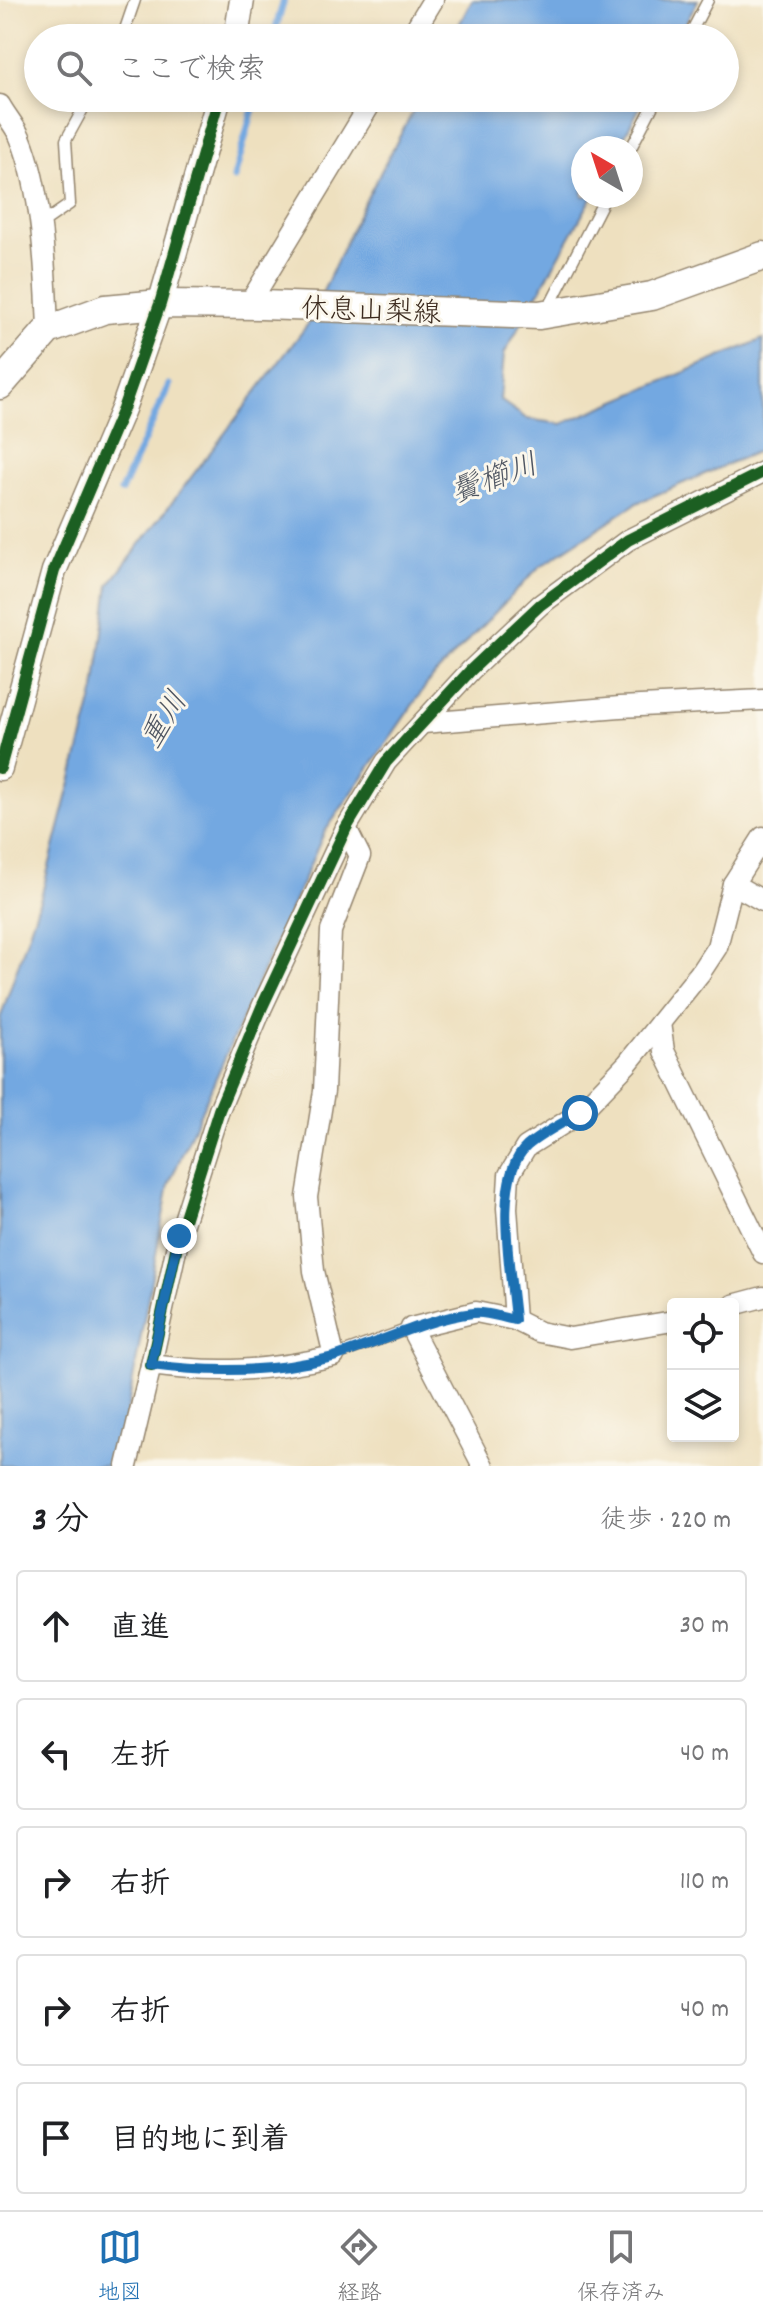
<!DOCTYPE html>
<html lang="ja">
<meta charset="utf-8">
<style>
body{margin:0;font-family:Dekko,"Klee One",sans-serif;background:#f6f6f6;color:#202124}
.controls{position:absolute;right:24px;bottom:24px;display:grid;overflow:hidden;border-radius:8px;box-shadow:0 4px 12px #0003}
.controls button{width:72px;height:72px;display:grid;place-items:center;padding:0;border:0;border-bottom:2px solid #e0e0e0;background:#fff;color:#202124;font:40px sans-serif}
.compass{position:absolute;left:571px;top:136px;width:72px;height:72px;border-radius:50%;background:#fff;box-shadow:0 4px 12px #0003;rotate:321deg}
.stop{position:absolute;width:24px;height:24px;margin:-18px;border:6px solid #1f6fb2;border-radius:50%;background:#fff}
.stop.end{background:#1f6fb2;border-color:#fff;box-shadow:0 2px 8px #0008}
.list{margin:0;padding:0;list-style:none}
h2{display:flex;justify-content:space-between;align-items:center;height:104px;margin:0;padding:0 32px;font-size:34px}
h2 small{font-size:26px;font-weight:400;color:#757577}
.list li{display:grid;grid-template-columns:52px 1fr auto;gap:24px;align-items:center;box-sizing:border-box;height:112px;margin:0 16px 16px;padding:0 16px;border:2px solid #e0e0e0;border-radius:8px}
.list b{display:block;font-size:30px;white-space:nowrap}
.list em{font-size:26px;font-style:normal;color:#757577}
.icon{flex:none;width:44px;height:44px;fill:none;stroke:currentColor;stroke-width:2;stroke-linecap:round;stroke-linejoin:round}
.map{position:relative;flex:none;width:763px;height:1466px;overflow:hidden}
.search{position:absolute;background:#fff;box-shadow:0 4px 12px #0003;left:24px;right:24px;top:24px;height:88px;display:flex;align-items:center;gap:20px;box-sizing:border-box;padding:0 28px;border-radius:44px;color:#757577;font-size:30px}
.sheet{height:744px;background:#fff}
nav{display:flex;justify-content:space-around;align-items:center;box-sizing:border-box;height:112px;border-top:2px solid #e0e0e0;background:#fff;font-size:22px;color:#757577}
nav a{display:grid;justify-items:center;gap:4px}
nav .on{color:#1f6fb2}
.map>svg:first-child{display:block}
</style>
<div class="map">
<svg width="763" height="1466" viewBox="0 0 763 1466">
<rect width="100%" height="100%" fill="#fbf7ec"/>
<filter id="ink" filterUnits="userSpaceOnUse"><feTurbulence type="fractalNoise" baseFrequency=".0125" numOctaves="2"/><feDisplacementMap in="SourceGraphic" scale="16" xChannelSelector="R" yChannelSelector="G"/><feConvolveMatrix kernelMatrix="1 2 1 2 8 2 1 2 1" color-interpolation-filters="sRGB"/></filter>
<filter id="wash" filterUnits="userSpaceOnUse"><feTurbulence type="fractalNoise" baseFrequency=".006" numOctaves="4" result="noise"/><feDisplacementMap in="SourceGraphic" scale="32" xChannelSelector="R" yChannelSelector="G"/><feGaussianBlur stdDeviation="1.8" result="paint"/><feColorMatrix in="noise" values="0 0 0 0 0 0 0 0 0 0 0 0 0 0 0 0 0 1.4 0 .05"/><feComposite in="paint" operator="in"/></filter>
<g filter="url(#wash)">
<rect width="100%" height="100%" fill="#eee0bf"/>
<!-- water -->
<g fill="#73a8e1" stroke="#576980" stroke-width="2">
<polygon points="472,0 698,0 678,38 452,38"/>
<polygon points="420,98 645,98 618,148 583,148 583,196 593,196 504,354 500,400 527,419 562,424 763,339 763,449 637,503 539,567 430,680 324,833 169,1184 117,1466 0,1466 0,1019 41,897 95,690 109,585 308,324 360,211"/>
</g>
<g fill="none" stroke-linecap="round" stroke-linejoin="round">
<!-- stream -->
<g stroke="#73a8e1" stroke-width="7">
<polyline points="273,38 284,0"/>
<polyline points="234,178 256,98"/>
<polyline points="121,491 169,385"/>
</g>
</g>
</g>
<g filter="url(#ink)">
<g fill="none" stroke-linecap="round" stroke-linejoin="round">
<!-- service casing -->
<g stroke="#94856e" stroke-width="13">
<g id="service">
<polyline points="122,38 135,0"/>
<polyline points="688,38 708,0"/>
<polyline points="631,148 657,98"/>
<polyline points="41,224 70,204 66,140 89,98"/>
<polyline points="548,309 606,196"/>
<polyline points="334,1356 411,1328"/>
</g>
</g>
<!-- minor casing -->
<g stroke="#94856e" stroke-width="23">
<g id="minor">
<polyline points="410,38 433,0"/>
<path d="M 0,105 C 6,116 15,126 20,137 C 42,189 46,274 48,330"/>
<polyline points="249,304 374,98"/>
<polyline points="423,723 620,707 763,700"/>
<polyline points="733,884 763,901"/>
<polyline points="660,1023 664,1051 763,1253"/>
<polyline points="733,1305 763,1297"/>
<polyline points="515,1320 507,1208 509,1175 526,1147 580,1113 627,1064 700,973 717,947 733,884 763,837"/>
<polyline points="151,1365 179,1236 219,1110 262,1007 346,828 386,762 471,670 540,605 628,540 763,472"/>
<path d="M 127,1466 L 151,1365 C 219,1374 268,1371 334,1356 L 314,1271 L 307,1197 L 324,1091 L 331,931 L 360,856 L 346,828"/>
<polyline points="483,1466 411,1328 476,1312 515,1320 539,1332 570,1338 673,1321"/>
</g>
</g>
<!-- tertiary casing -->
<g stroke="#94856e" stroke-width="27">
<g id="tertiary">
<polyline points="236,38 242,0"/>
<polyline points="0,768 54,571 123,409 160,304 219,98"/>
</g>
</g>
<!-- secondary casing -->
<g stroke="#94856e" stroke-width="31">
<polyline id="secondary" points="0,385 48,330 105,309 160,304 262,305 539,315 652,296 763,256"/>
</g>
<!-- service -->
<use href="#service" stroke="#fff" stroke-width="10"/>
<!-- minor -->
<use href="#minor" stroke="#fff" stroke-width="20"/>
<!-- tertiary -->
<use href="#tertiary" stroke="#fff" stroke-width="24"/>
<!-- secondary -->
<use href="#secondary" stroke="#fff" stroke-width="28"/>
<!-- cycleway casing -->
<g stroke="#fbf7ec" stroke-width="17">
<g id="cycleway">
<polyline points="0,768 54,571 123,409 160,304 219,98"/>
<polyline points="151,1365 179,1236 219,1110 262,1007 346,828 386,762 471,670 540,605 628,540 763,472"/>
</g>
</g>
<!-- cycleway -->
<use href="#cycleway" stroke="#1b5e20" stroke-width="12"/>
</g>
</g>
<g fill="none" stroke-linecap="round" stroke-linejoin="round" filter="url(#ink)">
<!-- route -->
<path stroke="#1f6fb2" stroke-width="10" d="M 179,1236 L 151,1365 C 213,1373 273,1373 333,1357 C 380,1343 424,1319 473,1313 C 486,1311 502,1318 515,1320 C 512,1276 491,1178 527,1146 C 542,1133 563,1123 580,1113"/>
</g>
<g text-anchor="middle" stroke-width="6" stroke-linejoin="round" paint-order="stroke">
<!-- street labels -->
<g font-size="28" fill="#3b2a1e" stroke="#fbf7ec">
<text transform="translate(371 309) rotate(2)" y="10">休息山梨線</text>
</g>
<!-- water labels -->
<g font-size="30" font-style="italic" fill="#4f5662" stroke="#fbf7ec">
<text transform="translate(494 477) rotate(-20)" y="10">鬢櫛川</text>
<text transform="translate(163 719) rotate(-58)" y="10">重川</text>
</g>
</g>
</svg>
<div class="controls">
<button><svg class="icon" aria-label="locate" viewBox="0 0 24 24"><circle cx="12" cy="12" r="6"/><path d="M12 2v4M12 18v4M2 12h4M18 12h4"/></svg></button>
<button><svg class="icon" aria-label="layers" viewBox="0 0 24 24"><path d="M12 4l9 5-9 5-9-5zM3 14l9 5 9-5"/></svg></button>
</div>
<svg class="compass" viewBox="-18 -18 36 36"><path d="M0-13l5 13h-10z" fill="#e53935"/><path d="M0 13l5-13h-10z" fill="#757577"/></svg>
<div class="stop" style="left:580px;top:1113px"></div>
<div class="stop end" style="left:179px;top:1236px"></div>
<div class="search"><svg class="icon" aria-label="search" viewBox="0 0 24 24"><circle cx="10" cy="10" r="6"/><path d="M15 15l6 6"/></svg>ここで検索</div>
</div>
<section class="sheet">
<h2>3 分<small>徒歩 · 220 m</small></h2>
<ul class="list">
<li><svg class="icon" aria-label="ahead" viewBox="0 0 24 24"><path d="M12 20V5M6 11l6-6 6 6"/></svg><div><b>直進</b></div><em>30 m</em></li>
<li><svg class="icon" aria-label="left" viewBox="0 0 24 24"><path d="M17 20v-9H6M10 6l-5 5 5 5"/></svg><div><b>左折</b></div><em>40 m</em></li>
<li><svg class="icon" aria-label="right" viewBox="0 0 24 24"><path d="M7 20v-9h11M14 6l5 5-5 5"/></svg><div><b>右折</b></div><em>110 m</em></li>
<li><svg class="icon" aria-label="right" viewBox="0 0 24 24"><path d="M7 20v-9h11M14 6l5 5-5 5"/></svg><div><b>右折</b></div><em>40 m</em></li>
<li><svg class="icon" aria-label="arrive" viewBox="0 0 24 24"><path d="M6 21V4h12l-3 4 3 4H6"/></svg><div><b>目的地に到着</b></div></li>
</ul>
</section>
<nav>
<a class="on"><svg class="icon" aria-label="map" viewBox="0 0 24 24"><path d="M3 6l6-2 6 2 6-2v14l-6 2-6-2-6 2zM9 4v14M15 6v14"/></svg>地図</a>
<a><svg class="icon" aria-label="directions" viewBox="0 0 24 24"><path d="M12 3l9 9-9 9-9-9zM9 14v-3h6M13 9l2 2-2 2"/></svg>経路</a>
<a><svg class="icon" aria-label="saved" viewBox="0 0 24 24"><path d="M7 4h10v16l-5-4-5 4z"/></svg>保存済み</a>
</nav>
